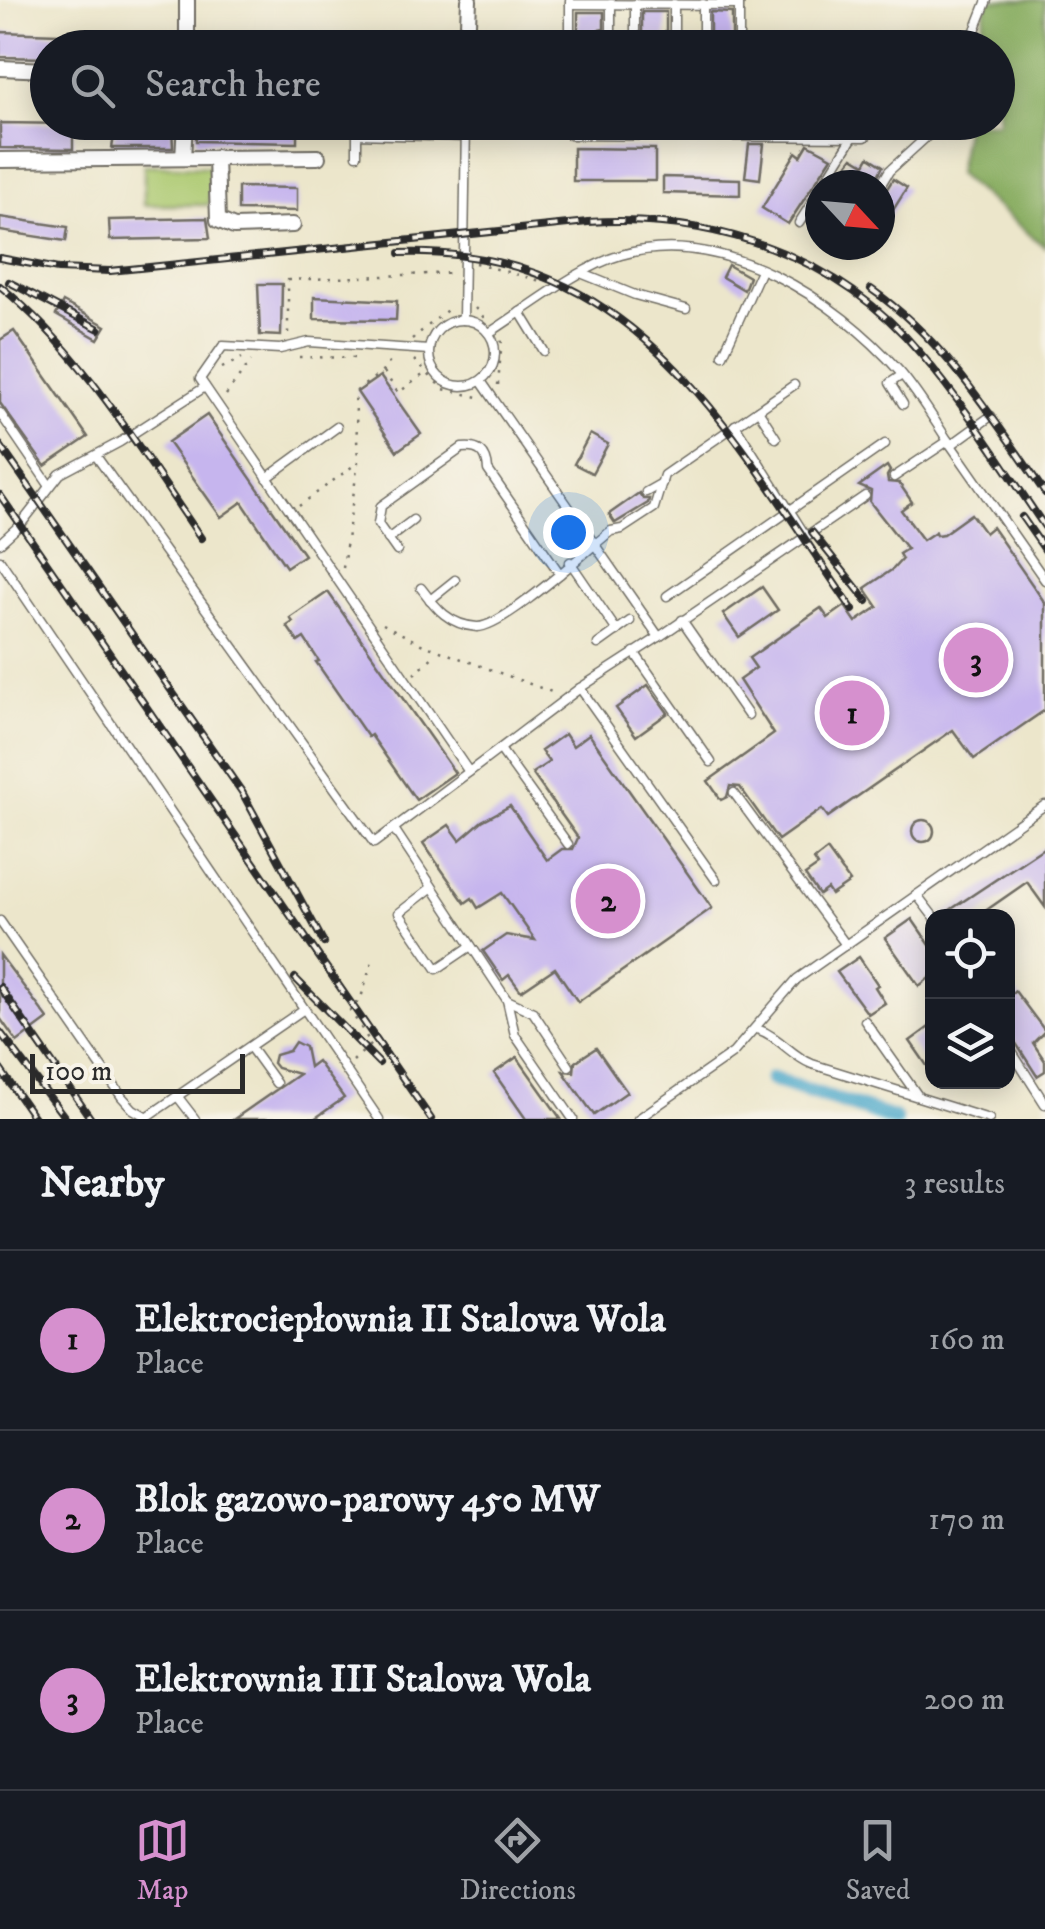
<!DOCTYPE html>
<meta charset="utf-8">
<style>
body{margin:0;font-family:"IM FELL DW Pica",serif;background:#20242c;color:#f1f3f6}
.controls{position:absolute;right:30px;bottom:30px;display:grid;overflow:hidden;border-radius:20px;box-shadow:0 5px 25px #0003}
.controls button{width:90px;height:90px;display:grid;place-items:center;padding:0;border:0;border-bottom:2px solid #363941;background:#171b24;color:#f1f3f6;font:50px sans-serif}
.compass{position:absolute;left:805px;top:170px;width:90px;height:90px;border-radius:50%;background:#171b24;box-shadow:0 5px 25px #0003;rotate:116deg}
.scale{position:absolute;left:30px;bottom:25px;width:215px;box-sizing:border-box;padding-left:10px;border:5px solid #2b2b2b;border-top:0;font-size:28px;line-height:35px;white-space:nowrap;color:#2b2b2b;-webkit-text-stroke:8px #f7f3e8;paint-order:stroke}
.you{position:absolute;left:568px;top:532px;width:35px;height:35px;margin:-25px;border:8px solid #fff;border-radius:50%;background:#1a73e8;box-shadow:0 0 0 15px #1a73e833}
.badge{display:grid;place-items:center;width:65px;height:65px;border-radius:50%;background:#d690ce;color:#111;font-size:32px;font-weight:700}
.pin{position:absolute;translate:-50% -50%;border:5px solid #fff;box-shadow:0 2px 10px #0006}
.list{margin:0;padding:0;list-style:none}
h2{display:flex;justify-content:space-between;align-items:center;height:130px;margin:0;padding:0 40px;font-size:42px}
h2 small{font-size:32px;font-weight:400;color:#9ea1a6}
.list li{display:grid;grid-template-columns:65px 1fr auto;gap:30px;align-items:center;box-sizing:border-box;height:180px;padding:0 40px;border-top:2px solid #363941}
.list b{display:block;font-size:38px;white-space:nowrap}
.list p{margin:0;font-size:32px;white-space:nowrap;color:#9ea1a6}
.list em{font-size:32px;font-style:normal;color:#9ea1a6}
.icon{flex:none;width:55px;height:55px;fill:none;stroke:currentColor;stroke-width:2;stroke-linecap:round;stroke-linejoin:round}
.map{position:relative;flex:none;width:1045px;height:1119px;overflow:hidden}
.search{position:absolute;background:#171b24;box-shadow:0 5px 25px #0003;left:30px;right:30px;top:30px;height:110px;display:flex;align-items:center;gap:25px;box-sizing:border-box;padding:0 35px;border-radius:55px;color:#9ea1a6;font-size:38px}
.sheet{height:670px;background:#171b24}
nav{display:flex;justify-content:space-around;align-items:center;box-sizing:border-box;height:140px;border-top:2px solid #363941;background:#171b24;font-size:28px;color:#9ea1a6}
nav a{display:grid;justify-items:center;gap:5px}
nav .on{color:#d690ce}
.map>svg:first-child{display:block}
</style>
<div class="map">
<svg width="1045" height="1119" viewBox="0 0 1045 1119">
<rect width="100%" height="100%" fill="#f7f3e8"/>
<filter id="ink" filterUnits="userSpaceOnUse"><feTurbulence type="fractalNoise" baseFrequency=".01" numOctaves="2"/><feDisplacementMap in="SourceGraphic" scale="20" xChannelSelector="R" yChannelSelector="G"/><feConvolveMatrix kernelMatrix="1 2 1 2 8 2 1 2 1" color-interpolation-filters="sRGB"/></filter>
<filter id="wash" filterUnits="userSpaceOnUse"><feTurbulence type="fractalNoise" baseFrequency=".0048" numOctaves="4" result="noise"/><feDisplacementMap in="SourceGraphic" scale="40" xChannelSelector="R" yChannelSelector="G"/><feGaussianBlur stdDeviation="2.25" result="paint"/><feColorMatrix in="noise" values="0 0 0 0 0 0 0 0 0 0 0 0 0 0 0 0 0 1.4 0 .05"/><feComposite in="paint" operator="in"/></filter>
<g filter="url(#wash)">
<rect width="100%" height="100%" fill="#ece6cb"/>
<!-- green -->
<polygon fill="#acc970" stroke="#6c7a4e" stroke-width="2.5" points="144,165 211,167 209,205 144,205"/>
<!-- forest -->
<polygon fill="#89ad62" stroke="#5a6c46" stroke-width="2.5" points="987,0 1045,0 1045,247 957,174 966,123 998,122 998,48 979,47"/>
<g fill="none" stroke-linecap="round" stroke-linejoin="round">
<!-- canal -->
<polyline stroke="#4ca8ca" stroke-width="15" points="771,1079 895,1119"/>
</g>
<g id="blocks">
<!-- building -->
<g fill="#c6b5ee">
<polygon points="578,12 604,12 604,29 598,30 598,48 578,48"/>
<rect x="642" y="12" width="24" height="36"/>
<polygon points="710,12 732,13 732,48 710,48"/>
<polygon points="0,32 87,35 87,48 48,48 48,58 0,57"/>
<polygon points="114,36 176,37 176,48 114,48"/>
<polygon points="196,122 297,122 297,143 196,141"/>
<polygon points="0,123 73,124 73,149 0,148"/>
<polygon points="116,125 172,126 173,148 112,148"/>
<polygon points="749,144 764,144 760,179 745,177"/>
<polygon points="808,144 832,157 788,224 762,208 796,152 801,156"/>
<polygon points="573,148 655,149 655,181 573,181"/>
<polygon points="853,157 865,164 869,157 883,166 873,185 832,185"/>
<polygon points="663,177 740,179 740,195 663,193"/>
<polygon points="893,179 907,188 880,231 880,200"/>
<polygon points="238,187 297,188 297,211 238,210"/>
<polygon points="0,217 68,227 66,241 0,231"/>
<polygon points="207,218 210,238 110,240 109,220"/>
<polygon points="728,265 749,277 744,290 722,277"/>
<polygon points="258,284 282,284 281,336 260,335"/>
<polygon points="314,297 397,301 396,320 314,319"/>
<polygon points="63,302 106,326 98,339 56,315"/>
<polygon points="14,331 88,437 45,466 0,403 0,340"/>
<polygon points="380,376 421,434 397,451 357,392"/>
<polygon points="207,415 304,555 286,567 242,502 221,517 168,442"/>
<polygon points="590,434 608,444 592,473 574,464"/>
<polygon points="887,466 890,471 887,476 888,482 899,483 912,502 901,510 923,540 935,532 936,535 943,534 971,514 985,533 992,527 1045,603 1045,710 974,759 953,730 828,817 822,809 778,840 740,787 730,786 727,797 721,800 708,781 774,734 739,680 756,668 749,658 821,608 828,618 845,606 856,622 878,607 865,588 893,569 902,559 899,554 907,549 870,502 871,491 859,486"/>
<polygon points="639,493 643,499 649,499 648,503 615,523 609,514"/>
<polygon points="762,587 778,610 739,637 723,614"/>
<polygon points="328,592 455,773 416,800 371,735 368,737 316,662 319,661 304,638 298,642 287,626 293,622 290,618"/>
<polygon points="648,685 668,713 636,736 616,708"/>
<polygon points="565,734 573,746 589,734 712,908 578,1002 555,968 521,991 509,975 503,980 483,951 506,935 535,940 502,893 478,908 472,898 465,903 423,843 449,825 460,840 482,821 510,806 547,860 562,849 573,849 578,838 532,773 549,762 541,751"/>
<circle cx="923" cy="831" r="11"/>
<polygon points="1045,847 1045,907 1027,882 978,916 941,916"/>
<polygon points="827,850 850,882 831,895 827,889 819,895 805,875 818,866 814,860"/>
<polygon points="912,919 932,948 932,976 919,986 885,938"/>
<polygon points="0,955 48,1019 17,1042 0,1018"/>
<polygon points="859,957 878,985 875,987 885,1003 868,1014 837,972"/>
<polygon points="1015,991 1045,1031 1033,1043 1045,1061 1045,1071 1037,1076 1008,1031 1008,997"/>
<polygon points="932,1025 932,1073 910,1041"/>
<polygon points="295,1042 305,1047 309,1067 317,1061 344,1098 314,1119 234,1119 299,1074 277,1068 273,1063 275,1055 289,1051"/>
<polygon points="596,1048 627,1092 594,1115 563,1071 574,1072 575,1062"/>
<polygon points="517,1057 561,1119 526,1119 494,1073"/>
</g>
</g>
</g>
<g filter="url(#ink)">
<use href="#blocks" fill-opacity="0" stroke="#6f6c63" stroke-width="2.5"/>
<g fill="none" stroke-linecap="round" stroke-linejoin="round">
<!-- service casing -->
<g stroke="#6f6c63" stroke-width="11">
<g id="service">
<polyline points="570,0 570,4 739,5"/>
<polyline points="674,4 674,48"/>
<polyline points="570,48 570,4"/>
<polyline points="611,48 611,4"/>
<polyline points="635,48 635,4"/>
<polyline points="703,48 703,4"/>
<polyline points="739,48 739,0"/>
<polyline points="968,48 987,0"/>
<polyline points="570,122 570,135 865,137 880,124 920,126 928,122"/>
<polyline points="357,155 357,134 466,137"/>
<polyline points="823,185 853,137"/>
<polyline points="880,186 889,171 933,131 937,122"/>
<polyline points="799,223 820,190"/>
<polyline points="843,246 843,245"/>
<polyline points="583,274 635,295 686,309"/>
<polyline points="520,312 544,351"/>
<circle cx="462" cy="353" r="33"/>
<polyline points="463,320 466,122"/>
<path d="M 489,333 C 527,309 579,267 621,255 C 723,226 836,299 900,372 C 918,393 933,418 948,441"/>
<polyline points="429,350 309,342 280,349 223,346 200,379 469,772 580,688 659,637 481,381"/>
<polyline points="723,355 761,270"/>
<polyline points="902,375 890,383 903,404"/>
<polyline points="758,410 776,438"/>
<polyline points="0,413 49,485"/>
<polyline points="735,425 805,535"/>
<polyline points="951,445 991,416"/>
<polyline points="96,456 374,843 469,772"/>
<polyline points="894,477 948,441 1045,580"/>
<polyline points="267,478 337,427"/>
<polyline points="646,492 662,483"/>
<polyline points="388,539 413,520"/>
<polyline points="0,543 21,524 60,474 120,442 205,387"/>
<path d="M 397,551 L 378,524 L 381,506 L 462,448 C 479,446 487,453 488,470 L 560,574"/>
<polyline points="0,560 379,1119"/>
<polyline points="570,562 617,631"/>
<path d="M 421,588 C 436,608 449,625 477,627 C 503,628 587,550 611,531 L 622,529 L 654,508 L 664,475 L 794,385"/>
<polyline points="667,596 885,444"/>
<polyline points="430,600 455,580"/>
<polyline points="682,620 748,715"/>
<polyline points="659,637 865,496"/>
<polyline points="598,644 630,621"/>
<polyline points="634,652 711,762"/>
<polyline points="580,688 716,880"/>
<polyline points="500,749 568,844"/>
<polyline points="734,793 846,945"/>
<polyline points="394,829 507,1000 533,1012 569,1066"/>
<polyline points="431,888 399,913 437,969 471,946"/>
<polyline points="917,895 933,916"/>
<polyline points="0,921 122,1097 133,1109 147,1117 304,1009"/>
<polyline points="507,1000 515,1035 573,1119"/>
<polyline points="865,1021 918,1096"/>
<path d="M 757,1029 C 779,1036 791,1056 812,1064 L 989,1119"/>
<polyline points="1008,1046 1045,1104"/>
<polyline points="250,1047 276,1083"/>
<polyline points="178,1097 195,1119"/>
<polyline points="638,1119 733,1053 797,979 1045,805"/>
</g>
</g>
<!-- minor casing -->
<g stroke="#6f6c63" stroke-width="18">
<g id="minor">
<polyline points="187,48 187,0"/>
<polyline points="467,48 469,0"/>
<polyline points="0,68 48,70"/>
<polyline points="216,157 218,220 234,227 293,225"/>
<polyline points="183,158 185,122"/>
<polyline points="0,160 318,157"/>
</g>
</g>
<!-- path -->
<g stroke="#6f6c63" stroke-width="2.5" stroke-dasharray="2.5 8" stroke-linecap="butt">
<polyline points="477,132 482,122"/>
<polyline points="475,263 544,282"/>
<polyline points="475,308 487,321"/>
<polyline points="288,333 288,280 452,273"/>
<polyline points="412,339 452,306"/>
<polyline points="299,357 361,358"/>
<polyline points="414,360 443,389 478,397"/>
<polyline points="222,368 242,358"/>
<polyline points="384,372 398,393 427,372"/>
<polyline points="498,385 502,338"/>
<polyline points="226,395 251,361"/>
<polyline points="299,506 357,463"/>
<polyline points="343,568 358,462 355,392 383,371 392,359"/>
<polyline points="383,624 421,644 557,694"/>
<polyline points="414,674 437,653"/>
<polyline points="353,1061 371,1044 350,1010 361,998 372,961"/>
</g>
<!-- service -->
<use href="#service" stroke="#fff" stroke-width="8"/>
<!-- minor -->
<use href="#minor" stroke="#fff" stroke-width="14"/>
<!-- rail casing -->
<g stroke="#2b2b2b" stroke-width="8">
<g id="rail">
<path d="M 400,253 C 640,245 734,440 853,610"/>
<path d="M 0,258 L 58,269 L 110,271 L 588,222 C 714,214 839,255 921,354 C 967,408 1005,469 1045,527"/>
<polyline points="9,282 99,329"/>
<path d="M 0,286 C 84,354 140,450 201,538"/>
<path d="M 871,289 C 947,342 993,419 1045,493"/>
<polyline points="0,445 242,792 324,943"/>
<polyline points="0,495 431,1119"/>
<polyline points="1022,517 1045,550"/>
<polyline points="812,532 867,601"/>
<polyline points="295,978 379,1063"/>
<polyline points="0,987 91,1119"/>
<polyline points="0,1032 66,1119"/>
<polyline points="0,1069 35,1119"/>
</g>
</g>
<!-- rail -->
<use href="#rail" stroke="#f7f3e8" stroke-width="4" stroke-dasharray="11" stroke-linecap="butt"/>
</g>
</g>
</svg>
<div class="controls">
<button><svg class="icon" aria-label="locate" viewBox="0 0 24 24"><circle cx="12" cy="12" r="6"/><path d="M12 2v4M12 18v4M2 12h4M18 12h4"/></svg></button>
<button><svg class="icon" aria-label="layers" viewBox="0 0 24 24"><path d="M12 4l9 5-9 5-9-5zM3 14l9 5 9-5"/></svg></button>
</div>
<svg class="compass" viewBox="-18 -18 36 36"><path d="M0-13l5 13h-10z" fill="#e53935"/><path d="M0 13l5-13h-10z" fill="#9ea1a6"/></svg>
<div class="scale">100 m</div>
<div class="you"></div>
<div class="pin badge" style="left:852px;top:713px">1</div>
<div class="pin badge" style="left:608px;top:901px">2</div>
<div class="pin badge" style="left:976px;top:660px">3</div>
<div class="search"><svg class="icon" aria-label="search" viewBox="0 0 24 24"><circle cx="10" cy="10" r="6"/><path d="M15 15l6 6"/></svg>Search here</div>
</div>
<section class="sheet">
<h2>Nearby<small>3 results</small></h2>
<ul class="list">
<li><span class="badge">1</span><div><b>Elektrociepłownia II Stalowa Wola</b><p>Place</p></div><em>160 m</em></li>
<li><span class="badge">2</span><div><b>Blok gazowo-parowy 450 MW</b><p>Place</p></div><em>170 m</em></li>
<li><span class="badge">3</span><div><b>Elektrownia III Stalowa Wola</b><p>Place</p></div><em>200 m</em></li>
</ul>
</section>
<nav>
<a class="on"><svg class="icon" aria-label="map" viewBox="0 0 24 24"><path d="M3 6l6-2 6 2 6-2v14l-6 2-6-2-6 2zM9 4v14M15 6v14"/></svg>Map</a>
<a><svg class="icon" aria-label="directions" viewBox="0 0 24 24"><path d="M12 3l9 9-9 9-9-9zM9 14v-3h6M13 9l2 2-2 2"/></svg>Directions</a>
<a><svg class="icon" aria-label="saved" viewBox="0 0 24 24"><path d="M7 4h10v16l-5-4-5 4z"/></svg>Saved</a>
</nav>
